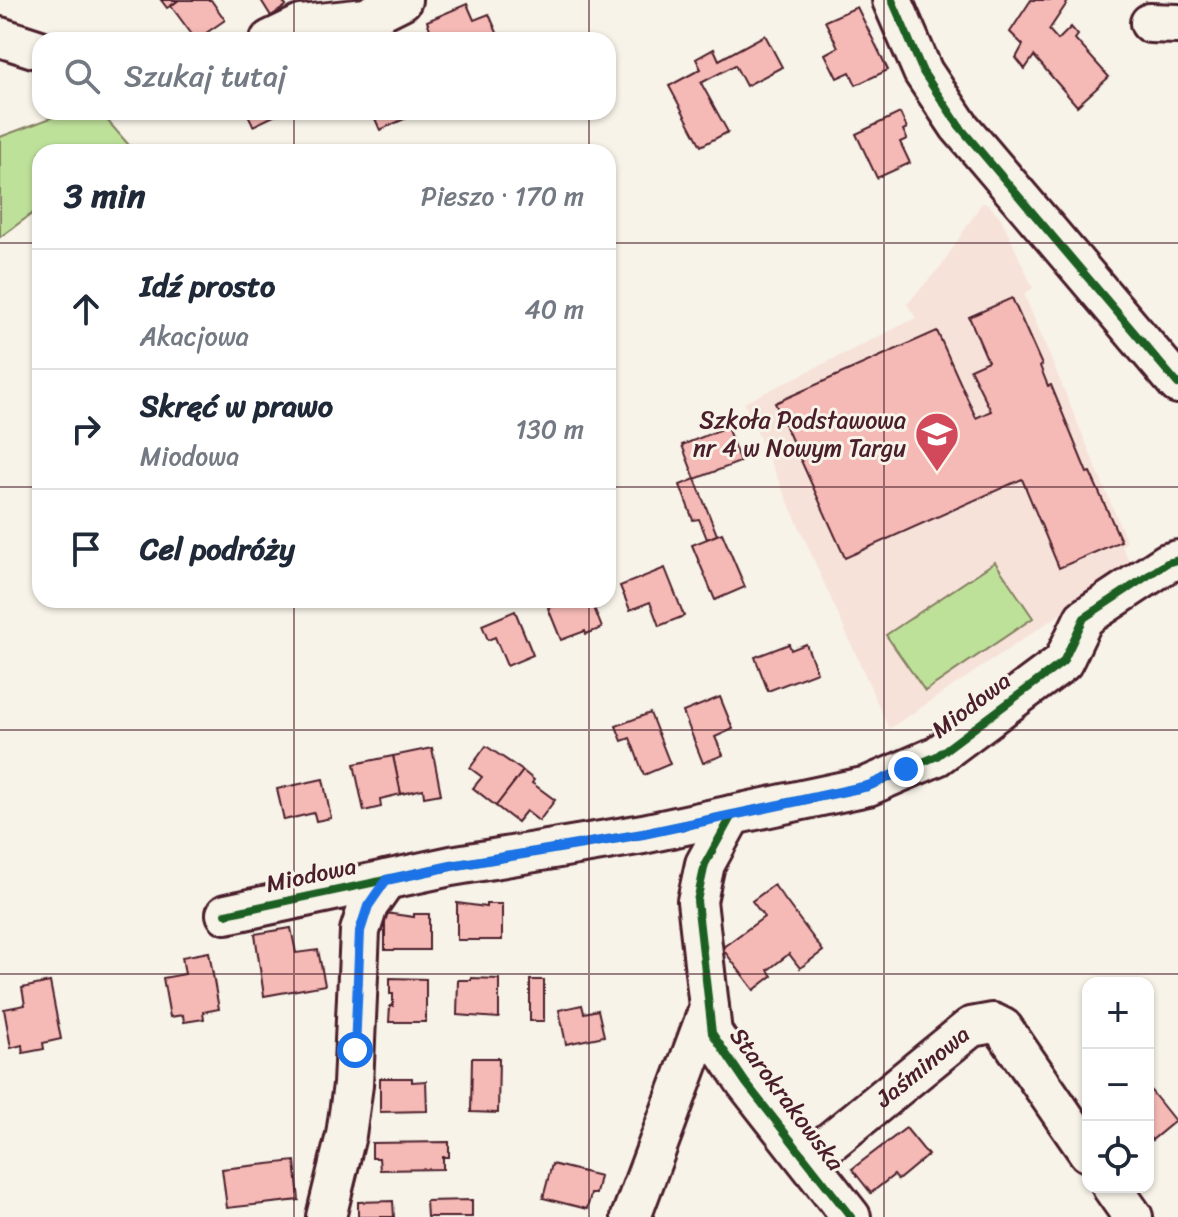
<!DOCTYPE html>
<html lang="pl">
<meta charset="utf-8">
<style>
body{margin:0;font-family:Sriracha,sans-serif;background:#f6f6f7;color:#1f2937}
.controls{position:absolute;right:24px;bottom:24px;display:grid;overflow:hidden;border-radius:16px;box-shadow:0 2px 6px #0004}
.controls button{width:72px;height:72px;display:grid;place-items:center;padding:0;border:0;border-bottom:2px solid #e0e1e3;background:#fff;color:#1f2937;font:40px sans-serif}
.stop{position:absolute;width:24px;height:24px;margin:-18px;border:6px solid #1a73e8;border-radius:50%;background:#fff}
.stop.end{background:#1a73e8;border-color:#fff;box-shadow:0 2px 8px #0008}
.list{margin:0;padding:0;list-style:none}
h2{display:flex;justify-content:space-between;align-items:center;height:104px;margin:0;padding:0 32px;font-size:34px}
h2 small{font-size:26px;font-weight:400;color:#747a83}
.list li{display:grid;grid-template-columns:52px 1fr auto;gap:24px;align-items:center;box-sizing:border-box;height:120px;padding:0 32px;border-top:2px solid #e0e1e3}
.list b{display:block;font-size:30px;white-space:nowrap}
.list p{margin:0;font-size:26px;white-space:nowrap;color:#747a83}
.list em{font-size:26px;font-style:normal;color:#747a83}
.icon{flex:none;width:44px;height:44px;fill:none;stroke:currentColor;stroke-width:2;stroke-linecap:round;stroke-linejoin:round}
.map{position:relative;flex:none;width:1178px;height:1217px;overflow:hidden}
.search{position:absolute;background:#fff;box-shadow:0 2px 6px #0004;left:32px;top:32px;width:584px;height:88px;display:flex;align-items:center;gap:20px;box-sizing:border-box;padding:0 28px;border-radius:24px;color:#747a83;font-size:30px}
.panel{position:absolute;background:#fff;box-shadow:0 2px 6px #0004;left:32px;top:144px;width:584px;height:464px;border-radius:24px}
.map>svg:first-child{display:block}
</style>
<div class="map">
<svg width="1178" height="1217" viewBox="0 0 1178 1217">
<rect width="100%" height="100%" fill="#f7f3e8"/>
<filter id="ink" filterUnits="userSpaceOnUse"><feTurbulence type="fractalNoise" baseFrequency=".0125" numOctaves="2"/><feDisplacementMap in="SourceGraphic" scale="16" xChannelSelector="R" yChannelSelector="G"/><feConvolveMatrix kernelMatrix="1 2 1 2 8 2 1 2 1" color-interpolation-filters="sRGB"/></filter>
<g filter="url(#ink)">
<!-- built -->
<polygon fill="#f7e2d9" points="982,203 988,204 1001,218 1033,288 1024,294 1127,542 1121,545 1132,566 889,729 744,403 916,318 907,304 941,266"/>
<!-- green -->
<g fill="#bee19a" stroke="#848062" stroke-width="2">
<polygon points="67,112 100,112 135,152 40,152 40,208 0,237 0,137"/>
<polygon points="995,562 1033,618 925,691 886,635"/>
</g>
<!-- building -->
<g fill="#f6bab6" stroke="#4a1f2b" stroke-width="2">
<polygon points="161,0 179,0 167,8"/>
<polygon points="179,0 211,0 225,20 196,40 171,6"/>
<polygon points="261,0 282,0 286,6 271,16"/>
<polygon points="1031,0 1069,0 1049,30 1058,40 1071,27 1078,35 1075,39 1109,77 1077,106 1034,56 1025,69 1016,58 1023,45 1010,32"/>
<polygon points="467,4 474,20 489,14 498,35 485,40 434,40 427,21"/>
<polygon points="857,7 888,70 856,85 850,72 837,78 825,54 838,47 825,21"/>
<polygon points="765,35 782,67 746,86 735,65 701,83 728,132 701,146 669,86 701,69 696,59 714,49 719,60"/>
<polygon points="247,112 277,112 278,114 253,126"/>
<polygon points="372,112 411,112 413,115 380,130"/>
<polygon points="900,113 907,128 903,130 907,139 900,142 910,163 877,178 856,134"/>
<polygon points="1012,298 1042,365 1040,366 1048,386 1051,385 1087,473 1090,472 1121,541 1059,568 1022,479 845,558 775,403 937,331 976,418 991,411 970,369 988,361 969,317"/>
<polygon points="727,427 740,462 695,479 682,445"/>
<polygon points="695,479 717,535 707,539 699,519 693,520 680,485"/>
<polygon points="722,533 745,587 715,600 692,545"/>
<polygon points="665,568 684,616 659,626 650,602 630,610 620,586"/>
<polygon points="569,600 591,600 602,628 586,634 585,631 561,640 548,608"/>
<polygon points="515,611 533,655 507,666 495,637 488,640 482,625"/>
<polygon points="789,644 791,650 806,644 817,672 768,691 755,657"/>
<polygon points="720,697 733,729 715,737 723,755 703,763 683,712"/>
<polygon points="650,713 670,764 644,775 630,738 622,741 616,726"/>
<polygon points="486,746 523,771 496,806 473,788 482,777 470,768"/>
<polygon points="432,748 441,794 424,797 423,789 401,794 393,756"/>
<polygon points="393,756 401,794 380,799 381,807 364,811 354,764"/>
<polygon points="523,771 534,780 532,783 555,800 539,821 526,811 517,822 496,806"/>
<polygon points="323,779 331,818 316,821 314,813 284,820 277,789"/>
<polygon points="774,885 823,951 800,968 789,954 768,970 772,976 754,990 722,948 764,917 752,901"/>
<polygon points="457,903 486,907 486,904 502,904 502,940 457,940"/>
<polygon points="385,913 414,917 414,914 429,914 429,950 385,950"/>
<polygon points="291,928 296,953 318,950 325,985 264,996 255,934"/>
<polygon points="209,952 219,1009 203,1012 204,1019 184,1022 183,1015 170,1017 163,978 185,974 182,957"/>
<polygon points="390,978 426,979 426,1022 389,1022 390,1006 393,1006 393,994 390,994"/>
<polygon points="471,978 499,979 499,1018 457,1015 458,980 471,980"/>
<rect x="530" y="980" width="14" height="41"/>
<polygon points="50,982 61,1039 43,1043 44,1049 23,1053 22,1045 11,1048 4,1009 25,1005 22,988"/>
<polygon points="582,1005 584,1013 598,1010 604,1036 566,1044 559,1010"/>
<polygon points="472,1058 499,1058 498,1113 471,1112"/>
<polygon points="380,1078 412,1078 412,1082 426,1081 427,1111 380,1112"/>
<polygon points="1148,1087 1175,1121 1152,1140 1148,1135"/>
<polygon points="906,1128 928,1155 898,1180 894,1175 871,1193 852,1169"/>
<polygon points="449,1142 449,1157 443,1157 443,1169 380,1170 379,1158 372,1158 372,1143"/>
<polygon points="295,1161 299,1200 227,1208 222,1169"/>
<polygon points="552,1164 600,1176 596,1194 591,1194 587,1209 543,1198"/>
<polygon points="472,1200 472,1217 427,1217 426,1201"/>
<polygon points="393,1201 394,1217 358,1217 358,1202"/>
</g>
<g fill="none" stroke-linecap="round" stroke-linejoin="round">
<!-- minor casing -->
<g stroke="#4a1f2b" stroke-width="44">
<g id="minor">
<polyline points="892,0 923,72 959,126 1178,384"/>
<polyline points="1150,23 1178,24"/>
<polyline points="0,37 40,50"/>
<polyline points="270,40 301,25 366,18 402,0"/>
<polyline points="732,815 705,864 697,901 712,1033 746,1083 851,1217"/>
<polyline points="226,914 451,866 643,834 868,786 937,756 1063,662 1084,618 1167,563 1178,560"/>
<path id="s1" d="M 808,1160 L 971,1027 L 993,1023 L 1003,1028 L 1088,1152"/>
<polyline points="1112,1187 1133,1217"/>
<polyline points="326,1217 346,1135 353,1085 360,931 368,906 386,880"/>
<polyline points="631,1217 709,1008"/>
</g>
</g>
<!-- minor -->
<use href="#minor" stroke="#f7f3e8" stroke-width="38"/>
<!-- cycleway casing -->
<g stroke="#f7f3e8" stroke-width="13">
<g id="cycleway">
<polyline points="892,0 923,72 959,126 1178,384"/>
<polyline points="732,815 705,864 697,901 712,1033 746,1083 851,1217"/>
<polyline points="226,914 451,866 643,834 868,786 937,756 1063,662 1084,618 1167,563 1178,560"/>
</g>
</g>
<!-- cycleway -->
<use href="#cycleway" stroke="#1b5e20" stroke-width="8"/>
</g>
</g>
<g fill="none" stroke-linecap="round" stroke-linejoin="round" filter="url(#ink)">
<!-- route -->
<polyline stroke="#1a73e8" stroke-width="10" points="355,1050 360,931 368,906 386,880 451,866 643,834 868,786 906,769"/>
</g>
<!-- grid -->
<path fill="none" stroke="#4a1f2b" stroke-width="2" stroke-opacity="0.55" d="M 294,0 L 294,40M 589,0 L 589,40M 884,0 L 884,1217M 294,112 L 294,152M 589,112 L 589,152M 0,243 L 40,243M 608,243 L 1178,243M 0,487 L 40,487M 608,487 L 1178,487M 294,600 L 294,1217M 589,600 L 589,1217M 0,730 L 1178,730M 0,974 L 1178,974"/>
<!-- icons -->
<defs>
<g id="school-pin" transform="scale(2.3)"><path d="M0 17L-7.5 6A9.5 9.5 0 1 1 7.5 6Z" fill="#d1495b" stroke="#f7f3e8"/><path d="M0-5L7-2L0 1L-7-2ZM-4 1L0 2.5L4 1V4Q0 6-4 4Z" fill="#fff"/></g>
</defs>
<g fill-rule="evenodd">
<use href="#school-pin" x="937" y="434"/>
</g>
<g text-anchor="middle" stroke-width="6" stroke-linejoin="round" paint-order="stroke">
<!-- poi labels -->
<g font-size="24" fill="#4a1f2b" stroke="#f7f3e8" text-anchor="end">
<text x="906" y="428">Szkoła Podstawowa<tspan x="906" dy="28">nr 4 w Nowym Targu</tspan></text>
</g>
<!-- street labels -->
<g font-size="24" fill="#4a1f2b" stroke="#f7f3e8">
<text transform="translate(971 705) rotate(-37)" y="8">Miodowa</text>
<text transform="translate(311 875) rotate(-12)" y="8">Miodowa</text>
<text dy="8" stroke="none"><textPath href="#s1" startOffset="148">Jaśminowa</textPath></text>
<text transform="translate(787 1099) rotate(53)" y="8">Starokrakowska</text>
</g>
</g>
</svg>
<div class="controls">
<button>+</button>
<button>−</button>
<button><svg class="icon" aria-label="locate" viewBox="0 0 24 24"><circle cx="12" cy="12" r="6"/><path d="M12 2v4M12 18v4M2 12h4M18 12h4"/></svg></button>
</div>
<div class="stop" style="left:355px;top:1050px"></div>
<div class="stop end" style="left:906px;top:769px"></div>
<div class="search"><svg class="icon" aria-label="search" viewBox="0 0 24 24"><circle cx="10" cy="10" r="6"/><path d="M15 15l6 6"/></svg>Szukaj tutaj</div>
<section class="panel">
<h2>3 min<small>Pieszo · 170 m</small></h2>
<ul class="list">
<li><svg class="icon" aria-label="ahead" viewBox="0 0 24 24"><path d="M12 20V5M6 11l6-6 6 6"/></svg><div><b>Idź prosto</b><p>Akacjowa</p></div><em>40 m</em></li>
<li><svg class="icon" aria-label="right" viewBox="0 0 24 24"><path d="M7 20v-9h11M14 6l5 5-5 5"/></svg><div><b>Skręć w prawo</b><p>Miodowa</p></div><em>130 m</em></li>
<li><svg class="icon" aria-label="arrive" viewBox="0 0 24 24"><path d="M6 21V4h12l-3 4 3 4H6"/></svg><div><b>Cel podróży</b></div></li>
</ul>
</section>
</div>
